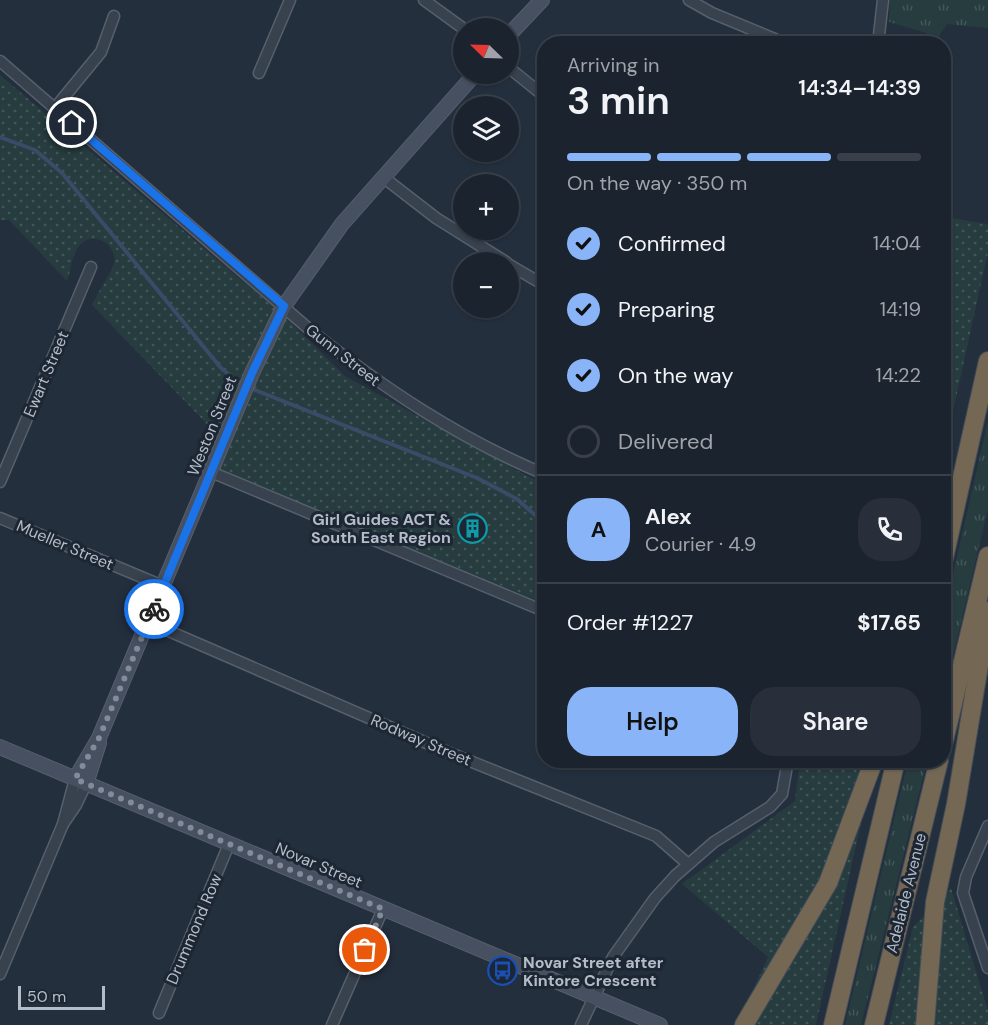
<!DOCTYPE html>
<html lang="en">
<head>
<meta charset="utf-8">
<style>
	body { margin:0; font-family:"DM Sans",sans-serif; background:#282f3a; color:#f1f3f6; height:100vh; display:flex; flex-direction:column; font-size:22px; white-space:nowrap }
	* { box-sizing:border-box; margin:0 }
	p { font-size:20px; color:#a0a4aa }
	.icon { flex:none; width:33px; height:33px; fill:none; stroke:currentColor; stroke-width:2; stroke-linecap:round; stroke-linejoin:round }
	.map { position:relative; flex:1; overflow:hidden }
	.sheet { position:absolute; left:537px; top:36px; width:414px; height:732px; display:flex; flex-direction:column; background:#1b232e; border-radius:24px; box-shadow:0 2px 4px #0004,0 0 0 2px #39404a }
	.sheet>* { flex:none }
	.needle { width:39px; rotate:293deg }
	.controls { position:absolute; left:453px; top:18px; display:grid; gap:12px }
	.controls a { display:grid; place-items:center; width:66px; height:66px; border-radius:50%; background:#1b232e; box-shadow:0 2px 4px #0004,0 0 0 2px #39404a; font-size:30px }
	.scale { position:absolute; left:18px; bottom:15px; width:87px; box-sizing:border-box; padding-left:6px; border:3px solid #b4bcc9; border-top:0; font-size:16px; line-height:21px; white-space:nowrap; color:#b4bcc9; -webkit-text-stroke:4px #1d2633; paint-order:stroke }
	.pin { position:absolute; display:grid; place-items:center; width:51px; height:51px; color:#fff; margin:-26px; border:3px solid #fff; border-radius:50%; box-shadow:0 2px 6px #0007 }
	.courier { position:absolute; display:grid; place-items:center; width:60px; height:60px; margin:-30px; border:4px solid #1a73e8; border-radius:50%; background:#fff; color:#222; box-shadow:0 2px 8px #0007 }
	.head em { font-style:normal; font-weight:600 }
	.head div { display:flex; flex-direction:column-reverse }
	.head { display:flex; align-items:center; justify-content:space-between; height:102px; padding:0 30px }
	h1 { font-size:39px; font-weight:600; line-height:45px }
	.bar { display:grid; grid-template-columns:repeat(4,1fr); gap:9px 6px; align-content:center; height:72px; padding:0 30px }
	.bar i { height:8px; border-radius:4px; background:#39404a }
	.bar .on { background:#8ab4f8 }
	.bar p { grid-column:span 4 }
	.line { display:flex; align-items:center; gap:15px; padding:0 30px; border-top:2px solid #39404a }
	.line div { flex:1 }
	.round { display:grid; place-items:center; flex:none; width:63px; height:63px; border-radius:24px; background:#282f3a }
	ol { padding:0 30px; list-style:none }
	li { display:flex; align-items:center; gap:18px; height:66px }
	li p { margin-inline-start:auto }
	li .icon { padding:6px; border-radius:50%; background:#8ab4f8; color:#111; stroke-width:4 }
	li:last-child { color:#a0a4aa }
	li i { width:33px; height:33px; border:3px solid #39404a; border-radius:50% }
	.cta { display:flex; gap:12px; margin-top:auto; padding:12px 30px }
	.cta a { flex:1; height:69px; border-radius:24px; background:#8ab4f8; color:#111; font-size:24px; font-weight:600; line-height:69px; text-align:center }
	.cta a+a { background:#282f3a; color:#f1f3f6 }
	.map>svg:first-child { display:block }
	.grass { fill:url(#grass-tufts) }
	.park { fill:url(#park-dots) }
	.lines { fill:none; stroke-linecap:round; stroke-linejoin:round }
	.stream { stroke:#394c67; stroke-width:4 }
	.street-casing { stroke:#565f6c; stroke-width:13 }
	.secondary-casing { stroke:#565f6c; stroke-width:16 }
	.highway-casing { stroke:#434c59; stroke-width:20 }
	.street { stroke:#38414e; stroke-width:10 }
	.secondary { stroke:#465061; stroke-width:14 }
	.highway { stroke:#746855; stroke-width:18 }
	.done { stroke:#828b98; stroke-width:6; stroke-dasharray:0 10.8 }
	.route { stroke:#1a73e8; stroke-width:8 }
	.labels { text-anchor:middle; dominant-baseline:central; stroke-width:6; stroke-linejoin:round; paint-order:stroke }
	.street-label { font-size:16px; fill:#b4bcc9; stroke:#1d2633 }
	.poi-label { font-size:16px; font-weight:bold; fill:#b4bcc9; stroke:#1d2633; text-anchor:end }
</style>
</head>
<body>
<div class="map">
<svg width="988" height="1025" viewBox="0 0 988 1025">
	<defs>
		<pattern id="grass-tufts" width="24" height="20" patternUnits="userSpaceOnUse" patternTransform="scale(1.5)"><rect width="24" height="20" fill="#263c3f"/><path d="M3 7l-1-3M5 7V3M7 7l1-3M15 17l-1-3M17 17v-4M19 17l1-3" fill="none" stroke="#435659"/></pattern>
		<pattern id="park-dots" width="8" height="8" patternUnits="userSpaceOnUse" patternTransform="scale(1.5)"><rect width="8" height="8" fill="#263c3f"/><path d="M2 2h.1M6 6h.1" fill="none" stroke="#435659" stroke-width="1.8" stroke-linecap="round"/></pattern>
	</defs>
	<rect width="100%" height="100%" fill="#242f3e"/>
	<g class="grass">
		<path d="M890,0H988V28L947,24L934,43H926L927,33L889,22Z"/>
		<path d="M988,421V509L944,693V613Z"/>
		<path d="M908,761H927L861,1025H845Z"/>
	</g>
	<g class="park">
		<path d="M0,75L286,318L345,376L531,478L544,483V603L220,470L205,422L92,305C97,293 112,272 114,263C117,241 89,229 77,249C71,258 71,271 67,281L9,220H0Z"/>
		<path d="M944,217L988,224V252L944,452Z"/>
		<path d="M800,761H875L816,1025H746L741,1016L768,957L682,884L795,801Z"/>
		<path d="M951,888L988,1011V1025H889L913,927Z"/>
	</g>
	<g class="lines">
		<g class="stream">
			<path d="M0,137L35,150L62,173L221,368L243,386"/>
			<path d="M250,388L477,478L517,499L544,523"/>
		</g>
		<defs>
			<g id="street">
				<path d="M424,0L464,29"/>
				<path d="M689,0L712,13L787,44"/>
				<path d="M878,44L883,0"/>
				<path d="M0,61L309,329C382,387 458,438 544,474"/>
				<path d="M508,67L544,96"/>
				<path d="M259,73L290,0"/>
				<path d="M55,108L101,52L114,16"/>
				<path d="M383,177L436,218L506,262"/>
				<path d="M508,264L544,285"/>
				<path d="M211,472L544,611"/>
				<path d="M0,482L91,267"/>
				<path d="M0,518L163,586"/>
				<path d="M148,622L445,751L656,836L688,864"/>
				<path d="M63,824L75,779"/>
				<path d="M988,826L966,877L963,893L988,968"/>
				<path d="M0,974L63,824L76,805L86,784"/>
				<path d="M159,1013L229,844"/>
				<path d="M332,1025L383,909"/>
				<path d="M581,1025L613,957L655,898L675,876L714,842L770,807L782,794L788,760"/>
			</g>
			<g id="secondary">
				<path d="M508,36L542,0"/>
				<path d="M0,747L660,1025"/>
				<path d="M75,779L99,738L252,373L284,306L342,224L475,74"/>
				<path d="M86,784L99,743"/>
			</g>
			<g id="highway">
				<path d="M944,558L988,361"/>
				<path d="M944,741L988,556"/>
				<path d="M744,1025L828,883L874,760"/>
				<path d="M833,1025L896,760"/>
				<path d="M874,1025L939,760"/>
				<path d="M925,1025L935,902L956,804L988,611"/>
			</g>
		</defs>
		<use href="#street" class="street-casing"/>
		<use href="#secondary" class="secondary-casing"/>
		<use href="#highway" class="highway-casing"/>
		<use href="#street" class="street"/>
		<use href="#secondary" class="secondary"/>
		<use href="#highway" class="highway"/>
	</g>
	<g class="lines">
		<path class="done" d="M154,609L99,738L75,779L383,909L365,950"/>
		<path class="route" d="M72,123L284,306L252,373L154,609"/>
	</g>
	<defs>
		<symbol id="building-ring" viewBox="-11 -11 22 22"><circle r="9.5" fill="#1d2633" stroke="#0f9aa8" stroke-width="1.5"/><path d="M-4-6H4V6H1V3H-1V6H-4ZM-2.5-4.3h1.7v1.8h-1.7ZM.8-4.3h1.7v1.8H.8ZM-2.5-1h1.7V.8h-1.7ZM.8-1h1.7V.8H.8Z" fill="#0f9aa8"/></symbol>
		<symbol id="bus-ring" viewBox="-11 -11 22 22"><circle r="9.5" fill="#1d2633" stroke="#1a4fb4" stroke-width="1.5"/><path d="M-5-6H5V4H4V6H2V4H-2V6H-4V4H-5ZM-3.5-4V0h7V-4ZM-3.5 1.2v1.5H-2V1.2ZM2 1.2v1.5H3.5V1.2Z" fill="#1a4fb4"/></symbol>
	</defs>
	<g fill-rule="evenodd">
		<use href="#building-ring" x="456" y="512" width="33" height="33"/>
		<use href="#bus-ring" x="486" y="954" width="33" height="33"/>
	</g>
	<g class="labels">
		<g class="street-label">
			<text transform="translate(343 355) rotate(38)">Gunn Street</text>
			<text transform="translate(46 374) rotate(-67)">Ewart Street</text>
			<text transform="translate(212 426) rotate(-68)">Weston Street</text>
			<text transform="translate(65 545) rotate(23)">Mueller Street</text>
			<text transform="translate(421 740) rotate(23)">Rodway Street</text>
			<text transform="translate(319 865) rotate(23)">Novar Street</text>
			<text transform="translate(906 893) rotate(-76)">Adelaide Avenue</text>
			<text transform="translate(194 929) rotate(-67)">Drummond Row</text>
		</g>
		<g class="poi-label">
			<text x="451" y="519">Girl Guides ACT &amp;<tspan x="451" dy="18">South East Region</tspan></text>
			<text x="523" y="962" text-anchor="start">Novar Street after<tspan x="523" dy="18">Kintore Crescent</tspan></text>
		</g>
	</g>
</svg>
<div class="controls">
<a><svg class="needle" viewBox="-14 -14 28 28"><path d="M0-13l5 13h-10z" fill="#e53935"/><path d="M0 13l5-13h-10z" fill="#a0a4aa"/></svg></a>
<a><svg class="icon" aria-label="layers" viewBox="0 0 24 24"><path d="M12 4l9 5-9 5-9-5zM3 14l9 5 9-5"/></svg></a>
<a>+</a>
<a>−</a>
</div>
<div class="scale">50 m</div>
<div class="pin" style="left:365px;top:950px;background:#ea580c"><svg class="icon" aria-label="bag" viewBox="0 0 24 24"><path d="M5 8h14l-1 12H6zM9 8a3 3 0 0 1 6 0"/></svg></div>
<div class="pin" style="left:72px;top:123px;background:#1f2937"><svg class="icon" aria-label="home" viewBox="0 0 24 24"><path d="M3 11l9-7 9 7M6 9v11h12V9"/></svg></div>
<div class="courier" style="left:154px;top:609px"><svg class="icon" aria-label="bike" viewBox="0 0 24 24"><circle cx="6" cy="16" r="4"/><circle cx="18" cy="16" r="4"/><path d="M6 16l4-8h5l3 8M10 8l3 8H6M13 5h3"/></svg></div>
<section class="sheet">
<div class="head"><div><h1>3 min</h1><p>Arriving in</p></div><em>14:34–14:39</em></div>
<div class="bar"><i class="on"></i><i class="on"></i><i class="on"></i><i></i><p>On the way · 350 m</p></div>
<ol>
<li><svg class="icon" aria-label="check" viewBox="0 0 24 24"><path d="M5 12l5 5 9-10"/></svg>Confirmed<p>14:04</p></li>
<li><svg class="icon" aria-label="check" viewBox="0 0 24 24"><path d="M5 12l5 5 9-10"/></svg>Preparing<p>14:19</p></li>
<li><svg class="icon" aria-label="check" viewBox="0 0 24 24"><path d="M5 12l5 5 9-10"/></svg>On the way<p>14:22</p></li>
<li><i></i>Delivered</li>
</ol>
<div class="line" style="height:108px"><b class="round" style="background:#8ab4f8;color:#111">A</b><div><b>Alex</b><p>Courier · 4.9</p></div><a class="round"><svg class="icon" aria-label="phone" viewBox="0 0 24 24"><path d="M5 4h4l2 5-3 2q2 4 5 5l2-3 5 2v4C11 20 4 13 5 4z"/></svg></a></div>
<div class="line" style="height:78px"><div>Order #1227</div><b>$17.65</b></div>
<div class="cta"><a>Help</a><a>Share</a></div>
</section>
</div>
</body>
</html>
